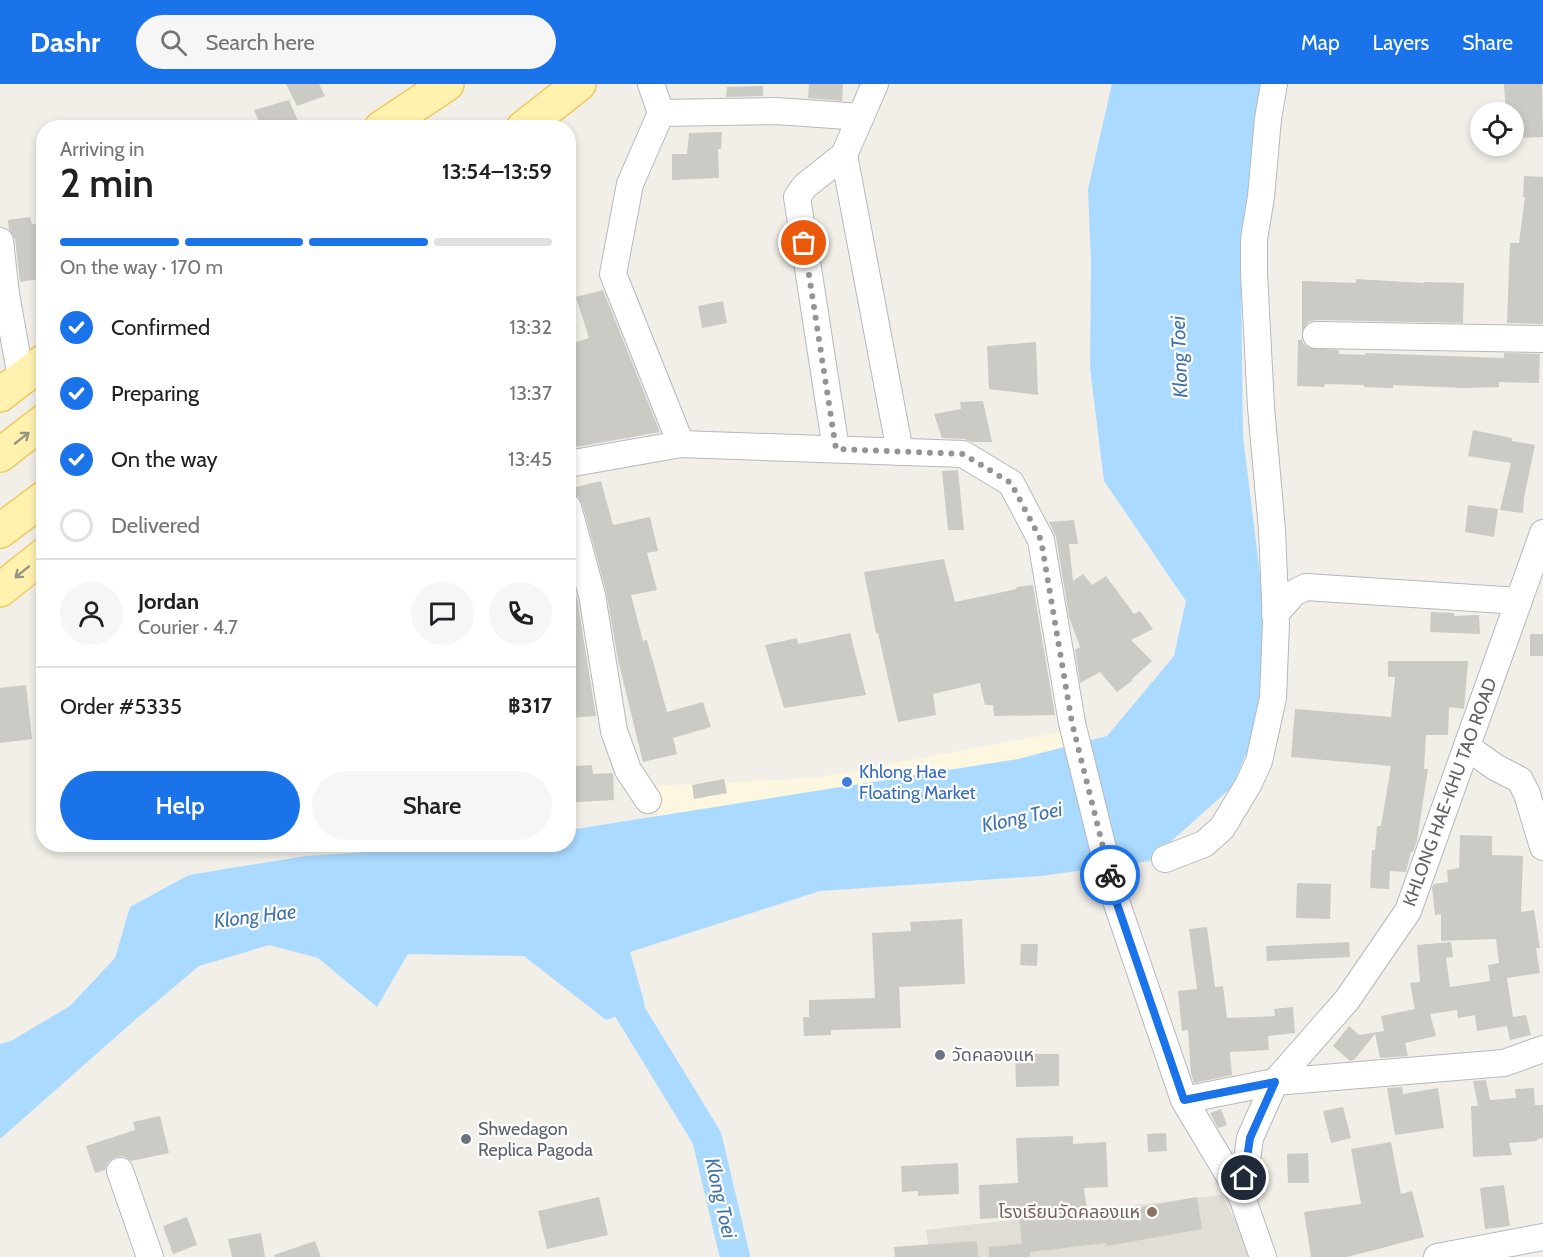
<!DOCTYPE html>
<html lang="en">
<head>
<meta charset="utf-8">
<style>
	body { margin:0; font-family:Cabin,"Noto Sans Thai",sans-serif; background:#f6f6f6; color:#202124; height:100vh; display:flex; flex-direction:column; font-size:22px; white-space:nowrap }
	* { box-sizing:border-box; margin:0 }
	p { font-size:20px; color:#757577 }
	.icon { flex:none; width:33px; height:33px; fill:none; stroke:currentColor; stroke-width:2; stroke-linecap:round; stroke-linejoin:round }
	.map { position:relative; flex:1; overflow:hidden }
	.details { position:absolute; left:36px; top:36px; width:540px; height:732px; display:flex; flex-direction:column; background:#fff; border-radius:24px; box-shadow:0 3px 9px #0003 }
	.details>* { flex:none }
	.fabs { position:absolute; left:1470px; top:18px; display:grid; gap:12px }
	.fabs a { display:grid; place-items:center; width:54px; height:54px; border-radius:50%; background:#fff; box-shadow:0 3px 9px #0003; font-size:30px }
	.pin { position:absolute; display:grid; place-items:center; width:51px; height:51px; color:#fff; margin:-26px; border:3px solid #fff; border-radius:50%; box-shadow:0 2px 6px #0007 }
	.courier { position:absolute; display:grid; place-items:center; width:60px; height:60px; margin:-30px; border:4px solid #1a73e8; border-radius:50%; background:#fff; color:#222; box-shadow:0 2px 8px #0007 }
	.head em { font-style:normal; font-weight:600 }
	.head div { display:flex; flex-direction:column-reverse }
	.head { display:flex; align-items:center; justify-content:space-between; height:102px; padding:0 24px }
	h1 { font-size:39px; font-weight:600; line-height:45px }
	.bar { display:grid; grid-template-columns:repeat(4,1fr); gap:9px 6px; align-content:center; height:72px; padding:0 24px }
	.bar i { height:8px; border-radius:4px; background:#e0e0e0 }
	.bar .on { background:#1a73e8 }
	.bar p { grid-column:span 4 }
	.line { display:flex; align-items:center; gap:15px; padding:0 24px; border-top:2px solid #e0e0e0 }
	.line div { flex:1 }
	.round { display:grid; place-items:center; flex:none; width:63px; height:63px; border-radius:32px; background:#f6f6f6 }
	ol { padding:0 24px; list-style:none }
	li { display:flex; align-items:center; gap:18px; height:66px }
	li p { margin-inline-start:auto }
	li .icon { padding:6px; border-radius:50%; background:#1a73e8; color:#fff; stroke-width:4 }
	li:last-child { color:#757577 }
	li i { width:33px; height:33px; border:3px solid #e0e0e0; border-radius:50% }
	.action { display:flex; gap:12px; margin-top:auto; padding:12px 24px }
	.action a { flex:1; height:69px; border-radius:36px; background:#1a73e8; color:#fff; font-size:24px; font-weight:600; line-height:69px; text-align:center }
	.action a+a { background:#f6f6f6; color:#202124 }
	header { display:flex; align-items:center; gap:36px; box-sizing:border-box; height:84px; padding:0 30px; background:#1a73e8; color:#fff }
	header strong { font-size:28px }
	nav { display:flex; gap:33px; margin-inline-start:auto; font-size:21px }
	.search { width:420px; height:54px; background:#f6f6f6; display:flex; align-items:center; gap:15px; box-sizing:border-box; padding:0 21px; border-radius:33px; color:#757577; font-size:22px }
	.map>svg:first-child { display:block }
	.commercial { fill:#fef7e0 }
	.education { fill:#e1ded6 }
	.water { fill:#aadaff }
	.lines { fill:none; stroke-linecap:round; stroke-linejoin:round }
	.river { stroke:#aadaff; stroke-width:30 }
	.building { fill:#cccac5 }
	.minor-casing { stroke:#b5b8bc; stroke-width:28 }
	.major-casing { stroke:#f2c960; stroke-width:36 }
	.minor { stroke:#fff; stroke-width:26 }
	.major { stroke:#fff2af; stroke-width:33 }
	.oneway { stroke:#979581 }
	.done { stroke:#929495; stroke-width:6; stroke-dasharray:0 10.8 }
	.route { stroke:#1a73e8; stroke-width:8 }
	.shop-dot { fill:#3f7fe0; stroke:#fff; stroke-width:2 }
	.worship-dot { fill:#6b7280; stroke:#fff; stroke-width:2 }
	.education-dot { fill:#8d6e63; stroke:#fff; stroke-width:2 }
	.labels { text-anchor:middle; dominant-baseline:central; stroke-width:4.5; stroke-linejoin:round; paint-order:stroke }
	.shop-label { font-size:18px; fill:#366cbe; stroke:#fff; text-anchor:start }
	.street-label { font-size:18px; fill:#5f6368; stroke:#fff }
	.worship-label { font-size:18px; fill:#5b616d; stroke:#fff; text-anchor:start }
	.education-label { font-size:18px; fill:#785e54; stroke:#fff; text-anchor:end }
	.water-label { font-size:20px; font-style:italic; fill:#4174aa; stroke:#fff }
</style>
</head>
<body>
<header>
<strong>Dashr</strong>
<div class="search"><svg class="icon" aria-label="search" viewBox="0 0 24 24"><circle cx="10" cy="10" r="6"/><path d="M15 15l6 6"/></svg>Search here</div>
<nav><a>Map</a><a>Layers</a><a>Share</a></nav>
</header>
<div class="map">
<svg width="1543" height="1173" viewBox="0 0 1543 1173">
	<rect width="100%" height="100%" fill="#f1efe8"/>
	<path class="commercial" d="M1061,648L1065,679L659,742L655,702L815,694Z"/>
	<path class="education" d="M1222,1111L1254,1173H930L926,1146Z"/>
	<path class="water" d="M1112,0H1261L1253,60L1241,195L1243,352L1266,540L1257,644L1232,703L1149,777L1041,792L820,807L630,868L645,921L606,936L524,872L408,870L377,923L318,874L269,861L199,882L136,935L0,1055V960L11,957L70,922L115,874L130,823L189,791L306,772L481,761L568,760L569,746L1018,675L1107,652L1174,572L1186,517L1104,397L1090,284L1091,179L1088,105Z"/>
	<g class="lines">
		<path class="river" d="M608,892L707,1054L735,1173"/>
	</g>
	<g class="building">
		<path d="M286,0H319L325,12L297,22Z"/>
		<path d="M809,0H843L842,17L808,14Z"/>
		<path d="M1504,0H1542L1543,53L1514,54V28H1506Z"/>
		<path d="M763,2V12L726,13L727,3Z"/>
		<path d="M289,16L301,44H262L254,26Z"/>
		<path d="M722,48L721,65H718L719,94L672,96V70H687L689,49Z"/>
		<path d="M1524,92L1543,93V240L1507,239L1510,159H1519L1525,113H1523Z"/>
		<path d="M30,133L32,140L44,139V194L20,198L15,155L9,146L8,136Z"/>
		<path d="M1356,195L1424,199V198L1464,199L1463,239L1316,236L1308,238L1302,248V197L1356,199Z"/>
		<path d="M603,206L660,348L577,363L568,341V261L589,254L576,213Z"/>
		<path d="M723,217L727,239L702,244L698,222Z"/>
		<path d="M1301,253L1303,259L1309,264L1339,266V270L1365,271V269L1504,274V269L1540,270L1539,299L1499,298V303L1464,304L1393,301V304L1364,303V301L1325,300L1324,303L1297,302L1298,256H1301Z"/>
		<path d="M1036,258L1038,311L989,305L987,262Z"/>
		<path d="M983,317L992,358H972L964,355L942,354L934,330L961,325L960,318Z"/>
		<path d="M1473,346L1512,354V357L1535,361L1524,414L1523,429L1500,426L1511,379L1468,372Z"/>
		<path d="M958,386L964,446H948L942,387Z"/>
		<path d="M601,397L613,441L650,433L658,467L647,469L657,506L631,511L643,557L647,556L667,628L703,618L711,643L673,654L677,670L643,678L618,576L606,507L582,419L578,412L568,408V405Z"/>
		<path d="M1468,421L1498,425L1494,453L1465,448Z"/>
		<path d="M1074,436L1078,460H1069L1073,497L1083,490L1092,501L1106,492L1134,530L1140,527L1153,545L1131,556L1152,577L1132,595L1133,596L1117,608L1100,588L1080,599L1075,566L1080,563L1069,533L1056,453L1049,438Z"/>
		<path d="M944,475L955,518L1017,505L1016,503L1033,501L1055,631L994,632L993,621H985L980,599L933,610L936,631L898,638L878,549H876L864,488Z"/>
		<path d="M568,482L577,514L596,632L568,634Z"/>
		<path d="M1431,528L1454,529V532L1479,531L1480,550L1430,548Z"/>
		<path d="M850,549L866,611L784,624L765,561L797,554L798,560Z"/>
		<rect x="1530" y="550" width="13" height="22"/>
		<path d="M1388,577H1468L1464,625L1449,623L1448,651H1426L1424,685H1428L1417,757L1413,768H1411L1406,788L1390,787L1389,805L1370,804L1372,766H1375L1377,742H1381L1391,682L1291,673L1295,625L1391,633L1395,593H1388Z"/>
		<path d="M26,601L32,655L0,659V604Z"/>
		<path d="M592,681L593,690L613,689L614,716L576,718L574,682Z"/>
		<path d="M724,695L727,709L694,715L692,701Z"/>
		<path d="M1460,751L1492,752V771L1523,772L1521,828L1534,826L1540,864H1536L1540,889L1507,894L1513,933L1526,931L1531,951L1510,956L1507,942L1477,947L1475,931L1458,934L1457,926L1430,930L1436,952L1405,959L1408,972L1380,974L1375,950L1354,976L1350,977L1333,962L1349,942L1359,951L1384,947L1381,932L1415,925L1410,899L1420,898L1417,861L1451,858L1453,873L1446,874L1450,903L1490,897L1488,881L1499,879L1496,855L1441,857V830L1435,831L1432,803L1434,800L1448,798L1447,786L1459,784Z"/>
		<path d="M1297,799L1331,800L1330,835L1296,834Z"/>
		<path d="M962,835L965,900L899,903L901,944L831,946V951L804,952L803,933H809V916L875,914L872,849L911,847L910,838Z"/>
		<path d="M1207,843L1215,903L1223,902L1227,934L1275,932L1274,925L1293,923L1295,949L1268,952L1269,966L1230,968L1232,991L1194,999L1191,990L1188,946L1182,947L1178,907L1197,905L1189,845Z"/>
		<path d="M1349,858L1350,873L1267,877L1266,862Z"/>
		<path d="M1021,860H1038L1037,882L1020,881Z"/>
		<path d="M1015,970H1059V1002L1016,1003Z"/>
		<path d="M1486,996L1490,1016L1516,1014L1515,1005L1534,1004L1535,1021H1543V1054L1537,1055V1057L1509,1059L1512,1071L1473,1073L1471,1022H1478L1473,997Z"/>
		<path d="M1402,1003L1403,1010L1438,1004L1444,1044L1395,1051L1387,1004Z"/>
		<path d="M1343,1023L1351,1054L1331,1059L1323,1027Z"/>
		<path d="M1221,1025L1227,1041L1218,1044L1210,1029Z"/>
		<path d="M160,1032L169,1069L131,1077L123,1072L116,1073L108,1078L105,1086L95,1089L86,1062L135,1046L133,1038Z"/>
		<path d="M1166,1049L1167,1067L1148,1068L1147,1050Z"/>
		<path d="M1073,1052V1060L1106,1058L1108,1103L1084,1104L1088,1133L1197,1113L1202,1145L1107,1162L1106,1159L1030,1168V1173H989V1163L1022,1160L1019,1133L980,1135L979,1101L1018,1099L1016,1054Z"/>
		<path d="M1391,1058L1401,1110L1412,1107L1424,1153L1347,1173H1311L1304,1128L1361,1120L1351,1065Z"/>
		<path d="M1308,1069L1309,1099H1288L1287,1070Z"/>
		<path d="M958,1079L959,1110L918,1112V1107L902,1108L901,1082Z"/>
		<path d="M1504,1101L1510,1142L1485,1145L1480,1104Z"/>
		<path d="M599,1113L608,1151L547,1165L538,1127Z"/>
		<path d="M187,1133L197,1161L173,1170L163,1142Z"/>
		<path d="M261,1149L265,1173H232L228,1155Z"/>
		<path d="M315,1157L321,1173H275L274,1171Z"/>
		<path d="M977,1157L978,1173H895L894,1163Z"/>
	</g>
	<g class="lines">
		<defs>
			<g id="minor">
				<path d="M651,0L661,29L630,100L613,190L681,360"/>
				<path d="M661,29L776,27L861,33"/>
				<path d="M844,71L900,368"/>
				<path d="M0,157L6,210L21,294"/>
				<path d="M1316,251L1543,255"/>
				<path d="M836,365L797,113L805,102L844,71L875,0"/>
				<path d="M568,380L681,360L963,370L1011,399L1041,456L1072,639L1116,817L1184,1016L1242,1113"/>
				<path d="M568,423L592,511L614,647L628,686L648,716"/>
				<path d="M1275,530L1294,509L1306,503L1519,517"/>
				<path d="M1467,663L1495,683L1520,696L1527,710L1543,763"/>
				<path d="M1165,775L1204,760L1222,744L1248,701L1259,677L1273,614L1276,539L1272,446L1261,323L1254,189V155L1261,113L1268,35L1274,0"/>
				<path d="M1184,1016L1275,998L1504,979L1543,965"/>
				<path d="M120,1087L150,1173"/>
				<path d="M1263,1173L1242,1113L1250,1054L1275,998L1347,916L1408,827L1543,449"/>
				<path d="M1437,1173L1543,1153"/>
			</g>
			<g id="major">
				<path d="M381,44L447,0"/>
				<path d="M523,44L579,0"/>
				<path d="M0,311L44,277"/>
				<path d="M0,371L44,337"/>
				<path d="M0,447L44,414"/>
				<path d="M0,506L44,471"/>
			</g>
		</defs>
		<use href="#minor" class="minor-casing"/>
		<use href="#major" class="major-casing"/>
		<use href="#minor" class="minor"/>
		<use href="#major" class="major"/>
	</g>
	<defs><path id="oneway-shaft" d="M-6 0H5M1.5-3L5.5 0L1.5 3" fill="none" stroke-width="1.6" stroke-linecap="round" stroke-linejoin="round" transform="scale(1.5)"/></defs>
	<g class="oneway">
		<use href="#oneway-shaft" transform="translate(22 354) rotate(-38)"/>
		<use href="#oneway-shaft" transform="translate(22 488) rotate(141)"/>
	</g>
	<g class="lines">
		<path class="done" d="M804,159L836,365L963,370L1011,399L1041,456L1072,639L1110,791"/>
		<path class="route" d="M1110,791L1116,817L1184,1016L1275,998L1250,1054L1244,1094"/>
	</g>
	<circle class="shop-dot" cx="847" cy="698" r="6"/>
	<g class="worship-dot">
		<circle cx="940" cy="971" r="6"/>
		<circle cx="466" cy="1055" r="6"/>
	</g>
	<circle class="education-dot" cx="1152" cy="1128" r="6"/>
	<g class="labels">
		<g class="shop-label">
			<text x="859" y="688">Khlong Hae<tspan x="859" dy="21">Floating Market</tspan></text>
		</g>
		<g class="street-label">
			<text transform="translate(1450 708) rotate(-70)">KHLONG HAE-KHU TAO ROAD</text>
		</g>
		<g class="worship-label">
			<text x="952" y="971">วัดคลองแห</text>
			<text x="478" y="1045">Shwedagon<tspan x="478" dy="21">Replica Pagoda</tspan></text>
		</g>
		<g class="education-label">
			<text x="1140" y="1128">โรงเรียนวัดคลองแห</text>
		</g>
		<g class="water-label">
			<text transform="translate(1179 273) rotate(-92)">Klong Toei</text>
			<text transform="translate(1022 733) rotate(-12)">Klong Toei</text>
			<text transform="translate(255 832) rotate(-7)">Klong Hae</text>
			<text transform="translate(721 1114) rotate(77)">Klong Toei</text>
		</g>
	</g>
</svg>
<div class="fabs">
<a><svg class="icon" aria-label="locate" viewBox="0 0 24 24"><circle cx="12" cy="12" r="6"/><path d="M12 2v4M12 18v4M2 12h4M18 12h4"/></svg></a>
</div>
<div class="pin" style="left:804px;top:159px;background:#ea580c"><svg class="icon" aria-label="bag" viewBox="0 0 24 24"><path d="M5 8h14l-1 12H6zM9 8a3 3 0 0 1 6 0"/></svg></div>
<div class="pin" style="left:1244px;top:1094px;background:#1f2937"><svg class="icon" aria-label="home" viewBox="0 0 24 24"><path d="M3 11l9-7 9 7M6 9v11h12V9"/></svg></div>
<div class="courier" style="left:1110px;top:791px"><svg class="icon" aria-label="bike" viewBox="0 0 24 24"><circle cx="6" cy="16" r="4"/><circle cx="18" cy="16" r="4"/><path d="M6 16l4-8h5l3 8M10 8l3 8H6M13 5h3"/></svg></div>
<section class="details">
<div class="head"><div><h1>2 min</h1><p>Arriving in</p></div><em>13:54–13:59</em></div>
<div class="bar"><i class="on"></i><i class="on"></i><i class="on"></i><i></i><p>On the way · 170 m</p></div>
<ol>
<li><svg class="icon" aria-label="check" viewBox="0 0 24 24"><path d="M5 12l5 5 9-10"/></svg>Confirmed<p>13:32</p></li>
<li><svg class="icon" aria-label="check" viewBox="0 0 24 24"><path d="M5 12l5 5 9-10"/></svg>Preparing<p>13:37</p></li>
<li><svg class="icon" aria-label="check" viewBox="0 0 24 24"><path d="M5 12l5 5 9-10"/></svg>On the way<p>13:45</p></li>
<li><i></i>Delivered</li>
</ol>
<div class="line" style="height:108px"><a class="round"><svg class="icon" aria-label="person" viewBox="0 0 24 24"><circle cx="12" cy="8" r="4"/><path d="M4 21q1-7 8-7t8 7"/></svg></a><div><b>Jordan</b><p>Courier · 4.7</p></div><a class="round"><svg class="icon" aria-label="chat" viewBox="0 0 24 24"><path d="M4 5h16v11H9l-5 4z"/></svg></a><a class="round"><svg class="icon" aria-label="phone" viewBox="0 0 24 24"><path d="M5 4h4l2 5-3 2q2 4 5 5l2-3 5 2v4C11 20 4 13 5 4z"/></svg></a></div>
<div class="line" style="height:78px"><div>Order #5335</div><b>฿317</b></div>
<div class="action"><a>Help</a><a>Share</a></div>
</section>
</div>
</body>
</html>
